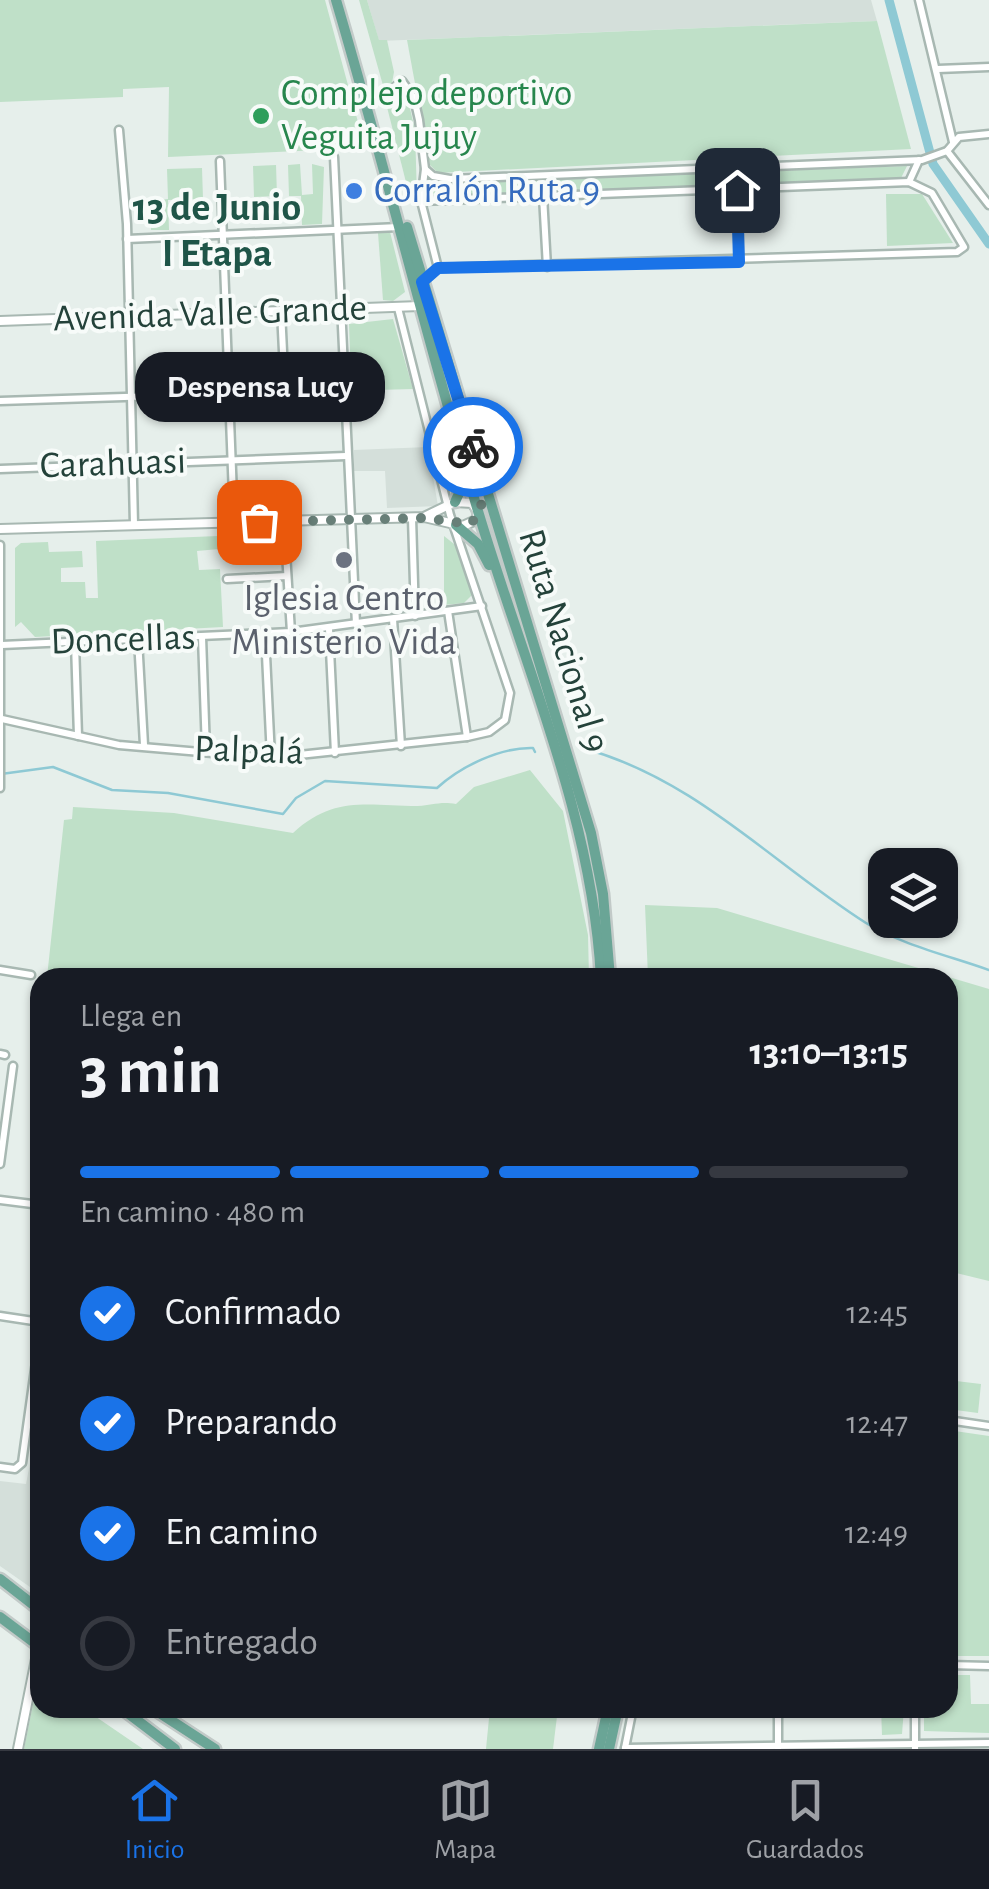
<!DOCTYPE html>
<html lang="es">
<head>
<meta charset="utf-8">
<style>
	body { margin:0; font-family:"Alegreya Sans",sans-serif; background:#242831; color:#f1f3f6; height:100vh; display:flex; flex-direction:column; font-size:38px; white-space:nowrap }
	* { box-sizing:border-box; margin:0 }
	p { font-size:32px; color:#9ea1a6 }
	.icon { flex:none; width:55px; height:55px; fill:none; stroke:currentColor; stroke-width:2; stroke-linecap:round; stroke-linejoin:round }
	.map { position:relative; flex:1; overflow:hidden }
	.drawer { position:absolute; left:30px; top:968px; width:928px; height:750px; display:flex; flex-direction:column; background:#171b24; border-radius:30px; box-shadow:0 2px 8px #0004 }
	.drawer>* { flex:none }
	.buttons { position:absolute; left:868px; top:848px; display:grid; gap:20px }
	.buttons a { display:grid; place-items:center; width:90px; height:90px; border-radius:20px; background:#171b24; box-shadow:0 2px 8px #0004; font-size:50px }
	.pin { position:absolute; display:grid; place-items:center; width:85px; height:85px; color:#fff; margin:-42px; border-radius:20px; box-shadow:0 5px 15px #0006 }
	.courier { position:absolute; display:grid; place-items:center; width:100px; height:100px; margin:-50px; border:8px solid #1a73e8; border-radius:50%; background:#fff; color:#222; box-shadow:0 2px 12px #0007 }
	.bubble { position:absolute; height:70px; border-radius:30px; background:#171b24; box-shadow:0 2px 8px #0004; font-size:32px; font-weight:700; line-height:70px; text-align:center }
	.summary em { font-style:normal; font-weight:700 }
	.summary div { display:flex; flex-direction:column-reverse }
	.summary { display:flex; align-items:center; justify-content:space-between; height:170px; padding:0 50px }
	h1 { font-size:65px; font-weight:700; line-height:75px }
	.bar { display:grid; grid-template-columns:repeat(4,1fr); gap:15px 10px; align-content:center; height:120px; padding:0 50px }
	.bar i { height:12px; border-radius:8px; background:#363941 }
	.bar .selected { background:#1a73e8 }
	.bar p { grid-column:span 4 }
	ol { padding:0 50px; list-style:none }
	li { display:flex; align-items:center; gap:30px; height:110px }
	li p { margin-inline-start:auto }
	li .icon { padding:10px; border-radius:50%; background:#1a73e8; color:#fff; stroke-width:4 }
	li:last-child { color:#9ea1a6 }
	li i { width:55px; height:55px; border:5px solid #363941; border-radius:50% }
	.tab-bar { display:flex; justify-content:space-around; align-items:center; height:140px; border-top:2px solid #363941; background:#171b24; font-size:28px; color:#9ea1a6 }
	.tab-bar a { display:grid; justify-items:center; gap:5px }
	.tab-bar .selected { color:#1a73e8 }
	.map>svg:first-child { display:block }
	.built { fill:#d4dfda }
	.green { fill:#bfe0c8 }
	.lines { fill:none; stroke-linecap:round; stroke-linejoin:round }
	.stream { stroke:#8ec9d4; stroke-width:2.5 }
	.canal { stroke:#8ec9d4; stroke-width:9 }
	.minor-casing { stroke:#a8b8b2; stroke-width:11 }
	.tertiary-casing { stroke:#a8b8b2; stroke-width:12 }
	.primary-casing { stroke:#c2cac8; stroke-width:15 }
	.minor { stroke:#fff; stroke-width:6 }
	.tertiary { stroke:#fff; stroke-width:8 }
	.primary { stroke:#6aa596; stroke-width:10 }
	.done { stroke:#687f78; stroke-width:10; stroke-dasharray:0 18 }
	.route { stroke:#1a73e8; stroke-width:12 }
	.leisure-dot { fill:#2e9e5b; stroke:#f7fbf9; stroke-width:4 }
	.shop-dot { fill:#3f7fe0; stroke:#f7fbf9; stroke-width:4 }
	.worship-dot { fill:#6b7280; stroke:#f7fbf9; stroke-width:4 }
	.labels { text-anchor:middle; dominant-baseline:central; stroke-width:8; stroke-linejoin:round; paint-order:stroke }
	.leisure-label { font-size:38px; fill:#27864d; stroke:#f7fbf9; text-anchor:start }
	.shop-label { font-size:38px; fill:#366cbe; stroke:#f7fbf9; text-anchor:start }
	.street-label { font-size:38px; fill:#24423a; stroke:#f7fbf9 }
	.worship-label { font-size:38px; fill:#5b616d; stroke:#f7fbf9 }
	.neighbourhood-label { font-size:40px; font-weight:bold; fill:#1f5548; stroke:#f7fbf9 }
</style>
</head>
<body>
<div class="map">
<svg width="989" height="1749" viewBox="0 0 989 1749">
	<rect width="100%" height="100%" fill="#e6efeb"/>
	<g class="built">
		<path d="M367,0H871L877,21L379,41Z"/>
		<path d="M428,447L438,506L387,508L385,471H354V450Z"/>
		<path d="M40,1412V1587H30L0,1566V1481L26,1484Z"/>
	</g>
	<g class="green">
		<path d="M0,0H325L365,148L168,157L169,87L123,89V97L0,102Z"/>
		<path d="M359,0H367L379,40H387L394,72L392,83L384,89Z"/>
		<path d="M877,21L911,149L438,173L430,165L407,40Z"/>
		<path d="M397,93L408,100L415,130L417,198H410L387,107L389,97Z"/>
		<path d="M300,164L302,195L313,194L312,164L324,167L322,224L302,225L301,196H289L288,165Z"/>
		<path d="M276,165L277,196L254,197L253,166Z"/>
		<path d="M907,166L901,178L428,198L427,183Z"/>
		<path d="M202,168L203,199L168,200L169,230H151L150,201L168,199L167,169Z"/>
		<path d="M886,194H922L953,243L887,246Z"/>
		<path d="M390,232L405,292L393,301L383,300L378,233Z"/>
		<path d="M393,319L413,389L377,390L376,376L351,377L349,324Z"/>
		<path d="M218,536L219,549L197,551L199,570L220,569L223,627L35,637L21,622L15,627V548L21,543L48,542L49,552L82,551L83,567L61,568V582H85L86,598H98L96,541Z"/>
		<path d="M444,536L459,548L474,593L464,603L444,605Z"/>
		<path d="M530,770L563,811L588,935L589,977H47L64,820L72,819L73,807L174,813L293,833C334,795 367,806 418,806C432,805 441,801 456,804L474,787Z"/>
		<path d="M645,905L717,908L989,989V1281L948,1271V978L648,977Z"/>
		<path d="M948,1380L981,1384L978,1413L948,1409Z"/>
		<path d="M948,1430L989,1436V1656H948Z"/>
		<path d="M40,1670V1708H83L143,1749H24Z"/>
		<path d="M948,1675H970L971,1704H989V1733L924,1731V1708H948Z"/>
		<path d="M490,1708H558L553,1749H486Z"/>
		<path d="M881,1708H904L902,1734L882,1735Z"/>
	</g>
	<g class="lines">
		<g class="stream">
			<path d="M586,749C696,780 772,863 866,923C902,945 950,956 989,970"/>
			<path d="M1,774L53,767L112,790L168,793L283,814L296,798L325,781L437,788C461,766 501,747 533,748L535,752"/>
		</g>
		<path class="canal" d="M889,0L933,164L989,244"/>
		<defs>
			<g id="minor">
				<path d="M919,0L953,142"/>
				<path d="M938,69L989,67"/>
				<path d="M366,101L388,93L402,81L414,98L419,120L425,169L421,201L438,268L422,282"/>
				<path d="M119,130L127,224L134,525"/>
				<path d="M947,151L989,205"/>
				<path d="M334,157L356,624"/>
				<path d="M220,161L234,522"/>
				<path d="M425,169L433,176L450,179L922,160L947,151L959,137L989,134"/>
				<path d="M909,182L919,160"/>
				<path d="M737,190L739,262"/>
				<path d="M543,196L547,267"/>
				<path d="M421,201L909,182L932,193L964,247L957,252L438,268"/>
				<path d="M127,239L399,227"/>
				<path d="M281,311L285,392"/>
				<path d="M0,401L344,390"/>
				<path d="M0,469L346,456"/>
				<path d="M412,518L415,616"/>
				<path d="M284,521L291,632"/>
				<path d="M0,545V788"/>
				<path d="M227,579L287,576"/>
				<path d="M448,611L467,737"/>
				<path d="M393,619L401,746"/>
				<path d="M329,629L335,753"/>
				<path d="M265,634L271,758"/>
				<path d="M202,637L206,751"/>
				<path d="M138,639L144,745"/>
				<path d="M75,643L78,736"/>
				<path d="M2,645L291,632L482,606"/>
				<path d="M2,719L119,745L271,758L467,737L489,732L505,720L510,693L450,515L398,308"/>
				<path d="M0,970L31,975"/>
				<path d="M0,1054L5,1055"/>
				<path d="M0,1164L13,1066"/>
				<path d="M0,1200L40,1205"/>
				<path d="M0,1316L40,1322"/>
				<path d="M948,1420L989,1426"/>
				<path d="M0,1467L15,1469L22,1463L40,1333"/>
				<path d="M948,1665L989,1666"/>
				<path d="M778,1708V1748"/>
				<path d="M625,1748L989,1743"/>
				<path d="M625,1748L633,1708"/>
				<path d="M915,1749V1708"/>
			</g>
			<g id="tertiary">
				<path d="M0,321L420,306"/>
				<path d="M0,529L424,517L463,526L476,520L478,512L472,503L455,502L424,517"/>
				<path d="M18,1749L40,1639"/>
			</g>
			<g id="primary">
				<path d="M336,0C386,169 427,341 478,511C524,666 592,814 601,978"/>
				<path d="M407,227L591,833L603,894L610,978"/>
				<path d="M449,436L461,489L455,502"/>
				<path d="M456,525L478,544L489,565"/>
				<path d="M0,1579L40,1610"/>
				<path d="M0,1617L40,1647"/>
				<path d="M121,1708L175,1749"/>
				<path d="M152,1708L215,1749"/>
				<path d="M599,1749L608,1708"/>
				<path d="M609,1749L618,1708"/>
			</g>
		</defs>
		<use href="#minor" class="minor-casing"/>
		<use href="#tertiary" class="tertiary-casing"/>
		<use href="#primary" class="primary-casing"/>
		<use href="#minor" class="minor"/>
		<use href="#tertiary" class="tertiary"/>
		<use href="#primary" class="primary"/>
	</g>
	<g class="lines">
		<path class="done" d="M259,522L424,518L470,524C492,503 480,472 473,447"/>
		<path class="route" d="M473,447L422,282L438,268L739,262L737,190"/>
	</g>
	<circle class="leisure-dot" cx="261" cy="116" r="10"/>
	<circle class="shop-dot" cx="354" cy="191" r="10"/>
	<circle class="worship-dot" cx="344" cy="560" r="10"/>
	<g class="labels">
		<g class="leisure-label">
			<text x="281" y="94">Complejo deportivo<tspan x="281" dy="44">Veguita Jujuy</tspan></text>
		</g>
		<g class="shop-label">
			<text x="374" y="191">Corralón Ruta 9</text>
		</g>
		<g class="street-label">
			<text transform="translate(210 314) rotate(-2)">Avenida Valle Grande</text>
			<text transform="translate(113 464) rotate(-2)">Carahuasi</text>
			<text transform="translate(123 640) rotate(-2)">Doncellas</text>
			<text transform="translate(563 641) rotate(73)">Ruta Nacional 9</text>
			<text transform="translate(249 751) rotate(2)">Palpalá</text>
		</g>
		<g class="worship-label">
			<text x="344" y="599">Iglesia Centro<tspan x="344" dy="44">Ministerio Vida</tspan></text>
		</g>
		<g class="neighbourhood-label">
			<text x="217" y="208">13 de Junio<tspan x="217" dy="46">I Etapa</tspan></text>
		</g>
	</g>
</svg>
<div class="buttons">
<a><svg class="icon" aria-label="layers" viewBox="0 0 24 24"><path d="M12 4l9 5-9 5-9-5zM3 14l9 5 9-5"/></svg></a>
</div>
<div class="pin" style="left:259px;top:522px;background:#ea580c"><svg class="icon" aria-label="bag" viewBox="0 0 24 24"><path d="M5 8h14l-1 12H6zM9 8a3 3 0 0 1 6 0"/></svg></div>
<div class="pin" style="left:737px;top:190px;background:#1f2937"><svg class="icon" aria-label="home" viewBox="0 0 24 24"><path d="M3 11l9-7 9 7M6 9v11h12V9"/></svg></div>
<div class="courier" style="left:473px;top:447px"><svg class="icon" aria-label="bike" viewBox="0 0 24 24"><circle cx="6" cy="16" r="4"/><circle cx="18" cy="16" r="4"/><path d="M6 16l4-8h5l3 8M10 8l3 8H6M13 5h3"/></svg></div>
<div class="bubble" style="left:135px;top:352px;width:250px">Despensa Lucy</div>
<section class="drawer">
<div class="summary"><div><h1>3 min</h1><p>Llega en</p></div><em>13:10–13:15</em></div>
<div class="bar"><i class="selected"></i><i class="selected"></i><i class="selected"></i><i></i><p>En camino · 480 m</p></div>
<ol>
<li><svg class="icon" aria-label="check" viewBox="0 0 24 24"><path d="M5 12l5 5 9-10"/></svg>Confirmado<p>12:45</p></li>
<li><svg class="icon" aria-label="check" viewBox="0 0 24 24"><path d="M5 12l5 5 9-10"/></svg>Preparando<p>12:47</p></li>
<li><svg class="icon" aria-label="check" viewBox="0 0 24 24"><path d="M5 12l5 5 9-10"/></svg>En camino<p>12:49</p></li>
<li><i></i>Entregado</li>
</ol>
</section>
</div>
<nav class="tab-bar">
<a class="selected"><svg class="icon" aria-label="home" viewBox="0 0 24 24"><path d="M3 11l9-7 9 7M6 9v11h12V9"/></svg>Inicio</a>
<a><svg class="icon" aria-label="map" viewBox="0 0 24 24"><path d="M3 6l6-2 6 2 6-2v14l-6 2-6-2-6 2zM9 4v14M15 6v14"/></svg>Mapa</a>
<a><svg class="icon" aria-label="saved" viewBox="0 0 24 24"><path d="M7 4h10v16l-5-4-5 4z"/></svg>Guardados</a>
</nav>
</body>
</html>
